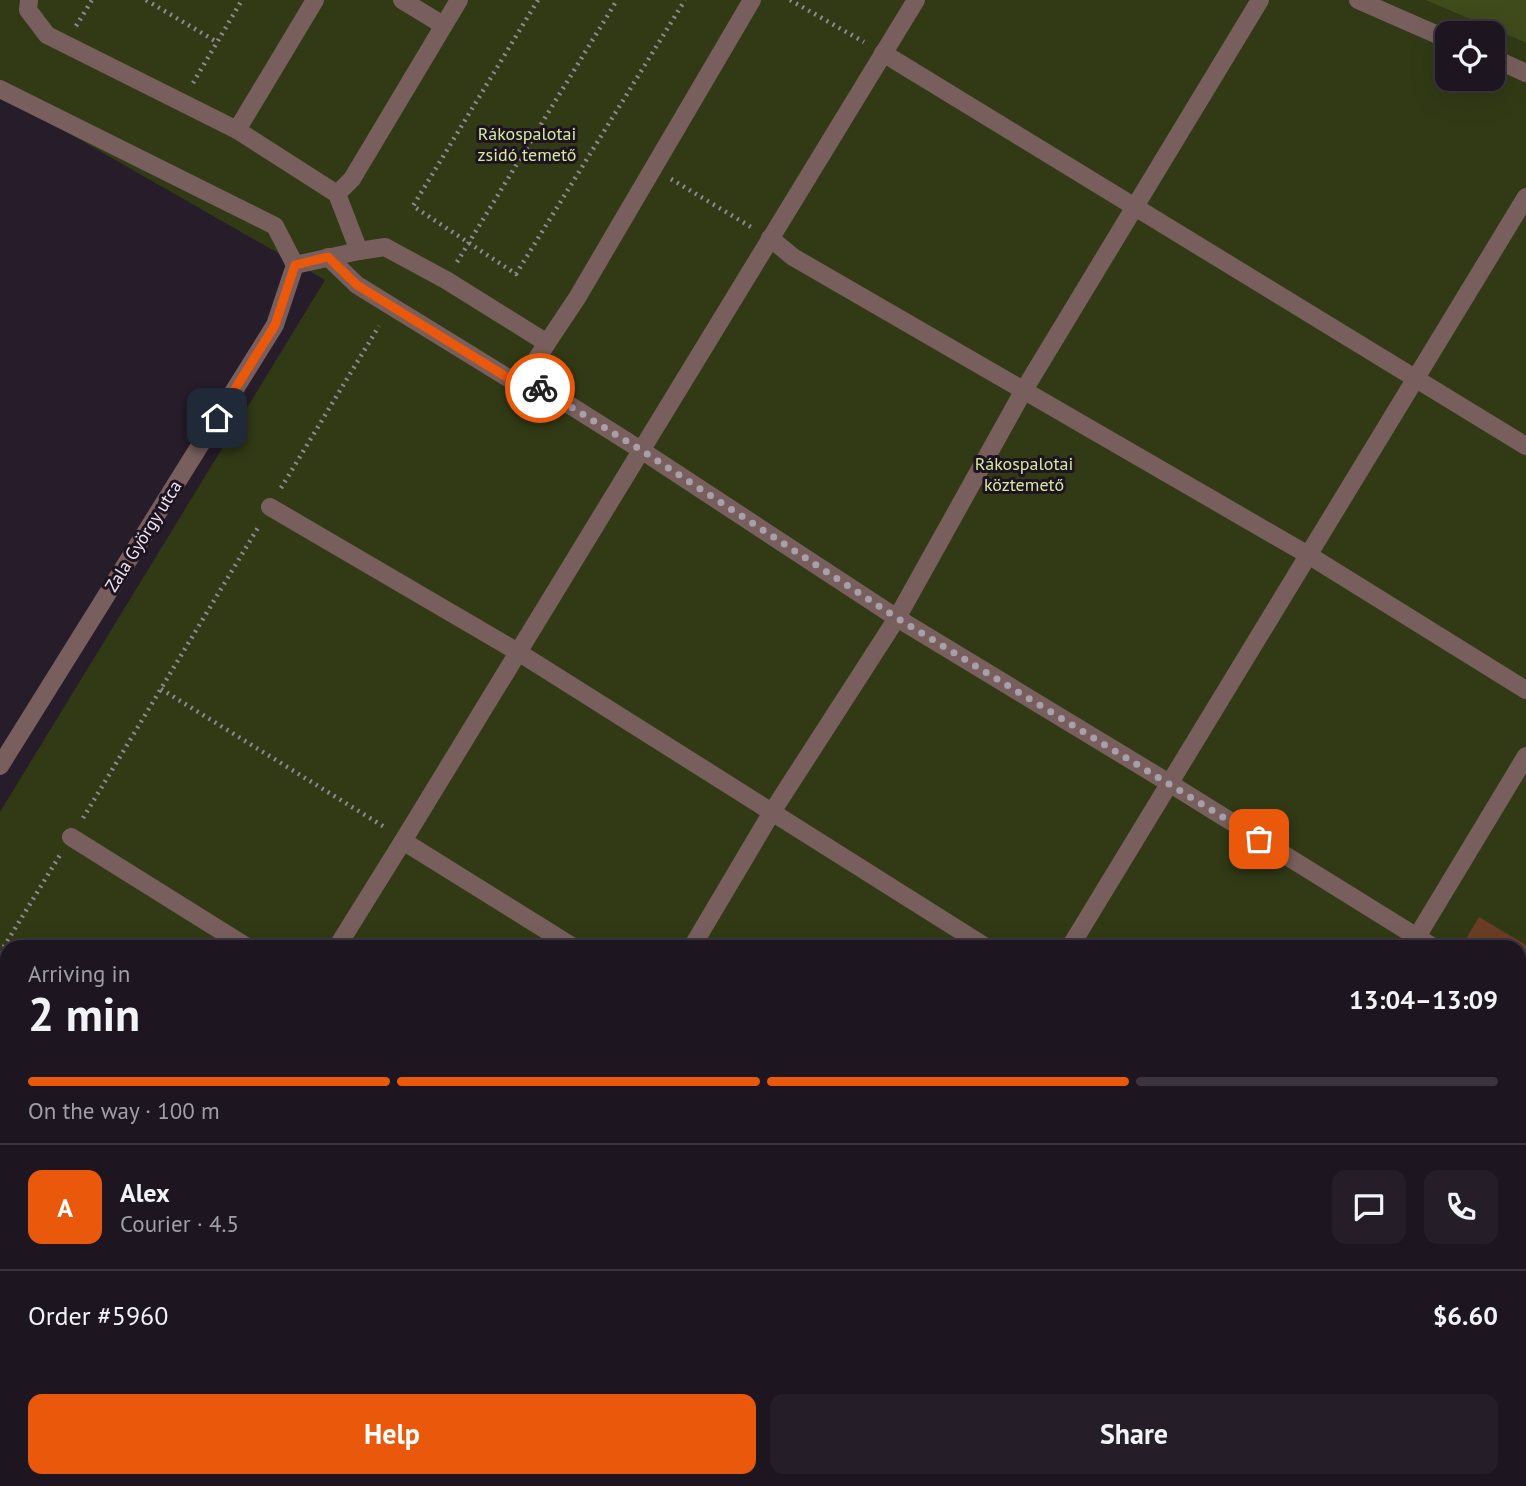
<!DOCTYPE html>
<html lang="en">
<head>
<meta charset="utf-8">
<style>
	body { margin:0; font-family:"PT Sans",sans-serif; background:#251e29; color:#f1f3f6; height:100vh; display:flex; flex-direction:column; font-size:26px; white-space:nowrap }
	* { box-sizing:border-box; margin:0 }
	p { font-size:23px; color:#a09fa5 }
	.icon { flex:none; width:38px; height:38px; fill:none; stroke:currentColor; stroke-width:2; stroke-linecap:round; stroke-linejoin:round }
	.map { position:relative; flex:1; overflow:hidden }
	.panel { position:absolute; left:0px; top:940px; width:1526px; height:548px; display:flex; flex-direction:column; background:#1d1520; border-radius:21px 21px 0 0; box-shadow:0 7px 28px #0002,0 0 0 2px #3b343e }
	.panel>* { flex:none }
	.tools { position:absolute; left:1435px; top:21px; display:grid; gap:14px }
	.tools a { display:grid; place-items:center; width:70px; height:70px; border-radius:14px; background:#1d1520; box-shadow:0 7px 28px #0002,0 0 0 2px #3b343e; font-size:35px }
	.pin { position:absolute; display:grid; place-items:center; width:60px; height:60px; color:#fff; margin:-30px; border-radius:14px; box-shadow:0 4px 10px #0006 }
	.courier { position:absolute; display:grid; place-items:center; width:70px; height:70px; margin:-35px; border:5px solid #ea580c; border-radius:50%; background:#fff; color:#222; box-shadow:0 2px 9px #0007 }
	.summary em { font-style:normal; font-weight:700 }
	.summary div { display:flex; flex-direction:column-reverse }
	.summary { display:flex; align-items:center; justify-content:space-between; height:119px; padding:0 28px }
	h1 { font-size:46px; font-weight:700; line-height:52px }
	.bar { display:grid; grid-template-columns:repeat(4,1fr); gap:10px 7px; align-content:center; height:84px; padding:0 28px }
	.bar i { height:9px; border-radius:5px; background:#3b343e }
	.bar .on { background:#ea580c }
	.bar p { grid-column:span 4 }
	.line { display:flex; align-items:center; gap:18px; padding:0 28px; border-top:2px solid #3b343e }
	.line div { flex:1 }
	.round { display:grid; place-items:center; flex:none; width:74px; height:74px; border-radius:14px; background:#251e29 }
	.button { display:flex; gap:14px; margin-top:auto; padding:14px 28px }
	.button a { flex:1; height:80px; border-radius:14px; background:#ea580c; color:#fff; font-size:28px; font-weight:700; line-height:80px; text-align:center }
	.button a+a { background:#251e29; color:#f1f3f6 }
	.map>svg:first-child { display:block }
	.built { fill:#332437 }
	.green { fill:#313a15; fill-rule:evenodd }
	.forest { fill:#3f4b1b }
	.building { fill:#6b3d27 }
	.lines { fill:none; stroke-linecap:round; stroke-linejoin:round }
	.path { stroke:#918894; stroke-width:4.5; stroke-dasharray:2 5; stroke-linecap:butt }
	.minor { stroke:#785f5d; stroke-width:18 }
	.done { stroke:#a89faa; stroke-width:7; stroke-dasharray:0 12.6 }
	.route { stroke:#ea580c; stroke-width:9 }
	.labels { text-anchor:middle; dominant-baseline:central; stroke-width:6; stroke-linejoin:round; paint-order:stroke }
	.park-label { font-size:18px; fill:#d4ea9d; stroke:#1e1320 }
	.street-label { font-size:18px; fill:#ede6ef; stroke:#1e1320 }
</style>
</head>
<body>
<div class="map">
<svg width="1526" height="1486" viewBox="0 0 1526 1486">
	<rect width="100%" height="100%" fill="#271c2a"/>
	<path class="built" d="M1526,1085V1486H1288L1291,1480H1519V1097Z"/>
	<path class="green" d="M0,0H1425L1526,43V1085L1519,1097V947H7V1480L1291,1481L1288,1486H0V812L325,280L0,94ZM1447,33H1493V79H1447Z"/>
	<path class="forest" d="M1425,0H1526V43Z"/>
	<g class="building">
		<path d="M1479,917L1526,945V957L1519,969V947H1468L1463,944Z"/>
		<path d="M1526,1290V1486H1410L1414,1480H1519V1302Z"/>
	</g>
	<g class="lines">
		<g class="path">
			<path d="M146,0L217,42"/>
			<path d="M538,0L413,206L516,274L685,0"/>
			<path d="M790,0L864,42"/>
			<path d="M76,26L92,0"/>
			<path d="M193,83L242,0"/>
			<path d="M671,179L751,227"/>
			<path d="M457,262L617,0"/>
			<path d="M281,488L379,326"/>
			<path d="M161,689L386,828"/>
			<path d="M83,818L259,526"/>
			<path d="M0,953L60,855"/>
			<path d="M0,976L7,980"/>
			<path d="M0,1141L7,1146"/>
		</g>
		<g class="minor">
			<path d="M29,0L28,10L47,35L237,130L337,194L359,251L295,265"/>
			<path d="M402,0L443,25"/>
			<path d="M1358,0L1447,39"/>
			<path d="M883,53L1526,446"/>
			<path d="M1493,58L1526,73"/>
			<path d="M0,89L275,226L295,265"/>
			<path d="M237,130L315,0"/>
			<path d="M337,194L352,179L459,0"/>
			<path d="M770,238L793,257L1310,556L1526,690"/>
			<path d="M359,251L385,247L446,280L547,343L577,298L752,0"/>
			<path d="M328,257L357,285L513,381L525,377L547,343"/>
			<path d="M525,377L641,450L897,618L1169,783L1433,947"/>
			<path d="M270,507L518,652L986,947"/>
			<path d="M0,766L275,325L295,265"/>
			<path d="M71,837L247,947"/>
			<path d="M403,841L573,947"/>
			<path d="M1412,945L1526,756"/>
			<path d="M337,947L403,841L916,0"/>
			<path d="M692,947L772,812L897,618L1024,390L1260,0"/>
			<path d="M1070,947L1526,197"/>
			<path d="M1519,1208L1526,1196"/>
			<path d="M0,1292L7,1296"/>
			<path d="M308,1480L317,1486"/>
			<path d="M520,1480L529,1486"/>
			<path d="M799,1480L808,1486"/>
			<path d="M17,1486L21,1480"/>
			<path d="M362,1486L366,1480"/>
			<path d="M743,1486L746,1480"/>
			<path d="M1085,1486L1088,1480"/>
			<path d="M1325,1486L1330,1480"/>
		</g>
	</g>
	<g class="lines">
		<path class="done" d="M540,388L641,450L897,618L1259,839"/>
		<path class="route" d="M217,418L275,325L295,265L328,257L357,285L513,381L525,377L540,388"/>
	</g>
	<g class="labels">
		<g class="park-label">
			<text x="527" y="133">Rákospalotai<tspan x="527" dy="21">zsidó temető</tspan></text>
			<text x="1024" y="463">Rákospalotai<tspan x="1024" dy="21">köztemető</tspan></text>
		</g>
		<g class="street-label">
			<text transform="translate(143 536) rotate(-58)">Zala György utca</text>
		</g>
	</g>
</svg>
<div class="tools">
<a><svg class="icon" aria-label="locate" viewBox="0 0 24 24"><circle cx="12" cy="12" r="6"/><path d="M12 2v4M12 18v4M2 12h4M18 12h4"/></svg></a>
</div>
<div class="pin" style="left:1259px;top:839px;background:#ea580c"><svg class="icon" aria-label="bag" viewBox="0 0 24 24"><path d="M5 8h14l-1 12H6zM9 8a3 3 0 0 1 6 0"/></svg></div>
<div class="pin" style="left:217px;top:418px;background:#1f2937"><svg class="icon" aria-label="home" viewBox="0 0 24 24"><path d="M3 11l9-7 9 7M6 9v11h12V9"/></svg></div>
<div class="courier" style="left:540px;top:388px"><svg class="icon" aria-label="bike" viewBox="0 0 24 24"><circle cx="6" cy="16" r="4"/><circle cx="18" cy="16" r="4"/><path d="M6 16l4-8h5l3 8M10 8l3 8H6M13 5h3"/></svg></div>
<section class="panel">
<div class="summary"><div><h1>2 min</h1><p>Arriving in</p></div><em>13:04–13:09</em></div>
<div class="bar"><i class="on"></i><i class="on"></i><i class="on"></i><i></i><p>On the way · 100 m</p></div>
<div class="line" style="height:126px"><b class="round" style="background:#ea580c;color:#fff">A</b><div><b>Alex</b><p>Courier · 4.5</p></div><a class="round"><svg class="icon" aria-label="chat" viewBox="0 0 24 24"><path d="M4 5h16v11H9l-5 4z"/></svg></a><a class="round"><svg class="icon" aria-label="phone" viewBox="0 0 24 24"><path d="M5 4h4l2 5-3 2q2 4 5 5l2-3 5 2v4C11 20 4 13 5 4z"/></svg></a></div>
<div class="line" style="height:91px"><div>Order #5960</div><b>$6.60</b></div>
<div class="button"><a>Help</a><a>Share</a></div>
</section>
</div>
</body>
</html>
